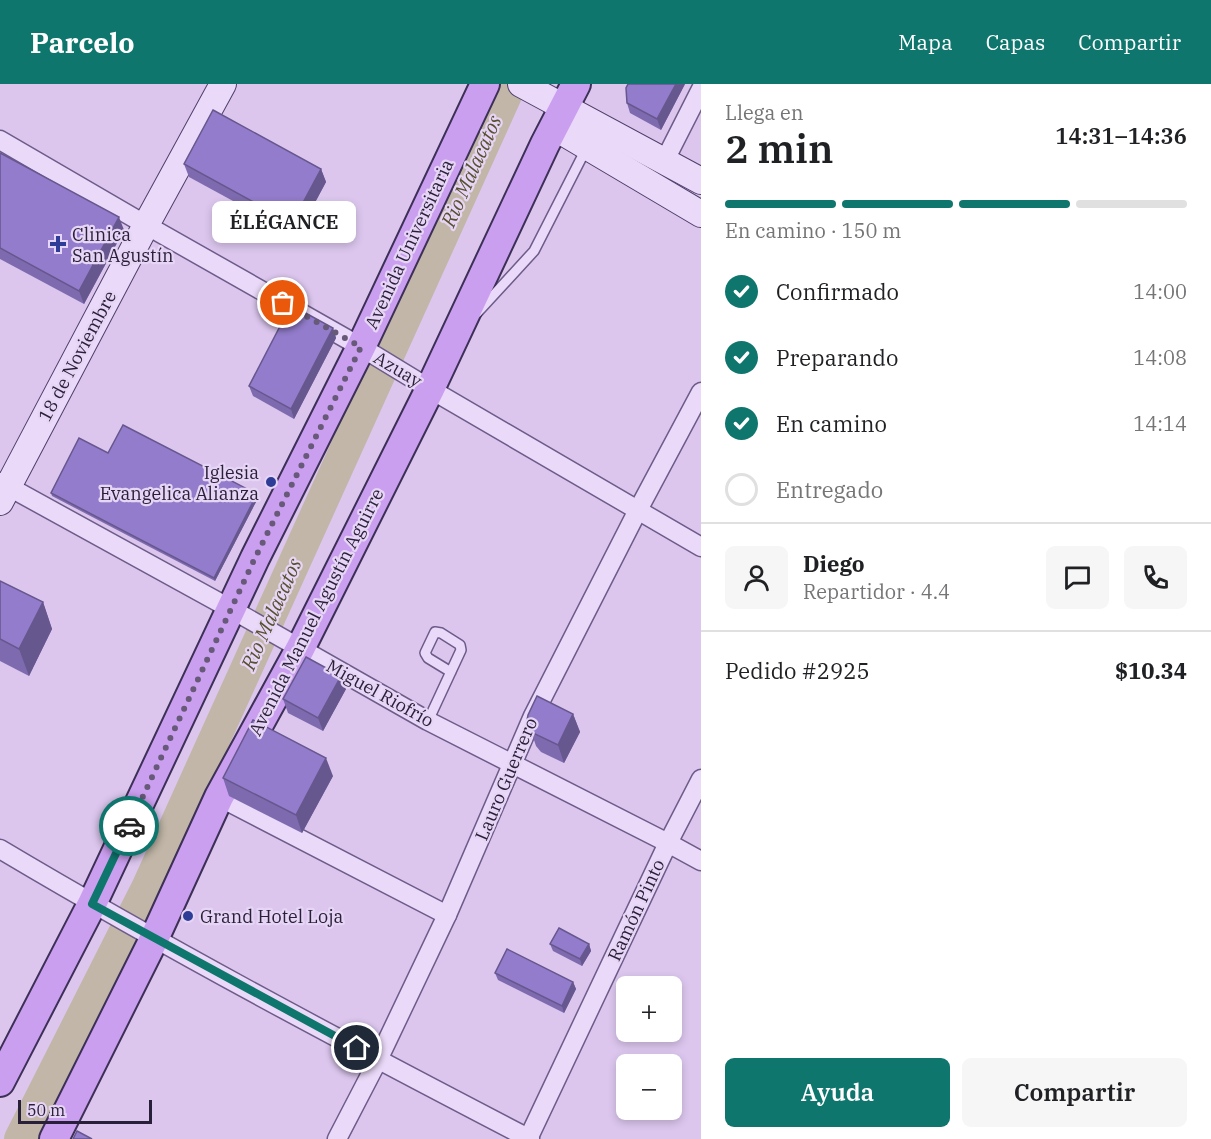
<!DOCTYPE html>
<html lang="es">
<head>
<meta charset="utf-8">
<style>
	body { margin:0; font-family:"IBM Plex Serif",serif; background:#f6f6f6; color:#202124; height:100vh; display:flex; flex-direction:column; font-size:22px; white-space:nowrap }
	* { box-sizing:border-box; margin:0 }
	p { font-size:20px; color:#757577 }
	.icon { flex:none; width:33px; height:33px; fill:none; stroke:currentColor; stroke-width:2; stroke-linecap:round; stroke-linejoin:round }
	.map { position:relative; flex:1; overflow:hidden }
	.side { display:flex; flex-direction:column; background:#fff; width:510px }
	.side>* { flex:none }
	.buttons { position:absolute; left:616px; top:892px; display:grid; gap:12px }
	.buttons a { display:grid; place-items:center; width:66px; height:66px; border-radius:9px; background:#fff; box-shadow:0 3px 9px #0003; font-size:30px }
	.scale { position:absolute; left:18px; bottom:15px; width:134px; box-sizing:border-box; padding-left:6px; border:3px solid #281f39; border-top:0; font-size:16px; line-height:21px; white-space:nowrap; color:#281f39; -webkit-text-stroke:4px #e7d5f5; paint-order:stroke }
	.pin { position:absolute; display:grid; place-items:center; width:51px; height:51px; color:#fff; margin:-26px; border:3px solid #fff; border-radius:50%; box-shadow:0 2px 6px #0007 }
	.courier { position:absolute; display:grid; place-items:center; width:60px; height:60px; margin:-30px; border:4px solid #0f766e; border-radius:50%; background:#fff; color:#222; box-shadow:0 2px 8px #0007 }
	.bubble { position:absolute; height:42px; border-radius:9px; background:#fff; box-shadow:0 3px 9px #0003; font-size:20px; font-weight:600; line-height:42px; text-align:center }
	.headline em { font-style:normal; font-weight:600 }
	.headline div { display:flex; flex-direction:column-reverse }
	.headline { display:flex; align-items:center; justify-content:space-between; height:102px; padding:0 24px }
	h1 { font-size:39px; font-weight:600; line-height:45px }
	.bar { display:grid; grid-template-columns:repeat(4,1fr); gap:9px 6px; align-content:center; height:72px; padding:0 24px }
	.bar i { height:8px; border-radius:4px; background:#e0e0e0 }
	.bar .current { background:#0f766e }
	.bar p { grid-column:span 4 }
	.line { display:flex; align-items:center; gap:15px; padding:0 24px; border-top:2px solid #e0e0e0 }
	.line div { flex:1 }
	.round { display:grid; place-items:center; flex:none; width:63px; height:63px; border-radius:9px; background:#f6f6f6 }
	ol { padding:0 24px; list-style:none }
	li { display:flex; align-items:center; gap:18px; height:66px }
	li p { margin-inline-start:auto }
	li .icon { padding:6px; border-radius:50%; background:#0f766e; color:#fff; stroke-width:4 }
	li:last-child { color:#757577 }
	li i { width:33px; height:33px; border:3px solid #e0e0e0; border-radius:50% }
	.primary-button { display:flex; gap:12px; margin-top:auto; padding:12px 24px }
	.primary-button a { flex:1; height:69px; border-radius:9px; background:#0f766e; color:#fff; font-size:24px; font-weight:600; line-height:69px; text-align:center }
	.primary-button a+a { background:#f6f6f6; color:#202124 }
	header { display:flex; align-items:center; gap:36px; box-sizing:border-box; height:84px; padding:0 30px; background:#0f766e; color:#fff }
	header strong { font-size:28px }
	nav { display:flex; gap:33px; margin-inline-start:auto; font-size:21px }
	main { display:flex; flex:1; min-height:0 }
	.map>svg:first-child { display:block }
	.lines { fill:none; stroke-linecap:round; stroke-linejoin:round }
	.river { stroke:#c1b6a7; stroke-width:32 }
	.lane-casing { stroke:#6d5c89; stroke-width:12 }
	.street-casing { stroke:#6d5c89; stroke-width:21 }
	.secondary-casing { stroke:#4e3f6a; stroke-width:28 }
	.primary-casing { stroke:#3c3057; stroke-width:32 }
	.lane { stroke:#ead9f8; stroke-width:9 }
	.street { stroke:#ead9f8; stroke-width:18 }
	.secondary { stroke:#ead9f8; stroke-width:26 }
	.primary { stroke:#cb9ff0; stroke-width:28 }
	.wall { fill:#7e6baf }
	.shaded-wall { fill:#66578e }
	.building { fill:#927ccb; stroke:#66578e; stroke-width:1.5 }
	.done { stroke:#675978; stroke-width:6; stroke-dasharray:0 10.8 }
	.route { stroke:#0f766e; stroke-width:8 }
	.poi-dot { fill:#2d3d97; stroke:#e7d5f5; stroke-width:2 }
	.labels { text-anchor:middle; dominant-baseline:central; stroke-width:4.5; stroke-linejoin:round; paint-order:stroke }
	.poi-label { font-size:18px; fill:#281f39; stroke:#e7d5f5; text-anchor:start }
	.street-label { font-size:18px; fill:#281f39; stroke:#e7d5f5 }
	.water-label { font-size:20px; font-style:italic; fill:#58502f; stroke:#e7d5f5 }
</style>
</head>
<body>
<header>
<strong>Parcelo</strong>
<nav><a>Mapa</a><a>Capas</a><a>Compartir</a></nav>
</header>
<main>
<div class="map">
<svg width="701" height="1055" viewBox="0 0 701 1055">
	<rect width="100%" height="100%" fill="#dcc6ee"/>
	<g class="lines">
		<path class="river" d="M20,1055L147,804L511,0"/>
		<defs>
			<g id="lane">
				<path d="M477,229L534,167L586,65"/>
				<path d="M428,637L461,566L460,561L441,549L435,548L425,569L428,574L451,588"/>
			</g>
			<g id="street">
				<path d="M0,56L146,141L361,263L430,305L701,463"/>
				<path d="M664,78L701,5"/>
				<path d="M0,398L231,525L428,637L668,759L701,777"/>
				<path d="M219,713L447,831"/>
				<path d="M0,765C173,868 351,962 530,1055"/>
				<path d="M337,1055L378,976L447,831L533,632L638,426L701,308"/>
				<path d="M528,1055L668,759L701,695"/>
			</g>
			<g id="secondary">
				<path d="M521,0L701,97"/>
				<path d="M554,43L701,130"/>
				<path d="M0,418L146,141L223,0"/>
			</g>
			<g id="primary">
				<path d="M0,998L92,820L255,474L361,263L485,0"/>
				<path d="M54,1055L154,855L219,713L300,565L430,305L545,60L576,0"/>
			</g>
		</defs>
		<use href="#lane" class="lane-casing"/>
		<use href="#street" class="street-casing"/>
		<use href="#secondary" class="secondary-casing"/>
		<use href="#primary" class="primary-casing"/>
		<use href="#lane" class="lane"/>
		<use href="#street" class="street"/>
		<use href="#secondary" class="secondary"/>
		<use href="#primary" class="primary"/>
	</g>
	<g class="wall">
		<path d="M685,0L661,46L630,29L627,19Z"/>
		<path d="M0,69L124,146L84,220L0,175Z"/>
		<path d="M184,80L321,85L326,98L297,152L189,93Z"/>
		<path d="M333,244L336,254L294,335L253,312L249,302Z"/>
		<path d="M108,369L258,414L215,497L52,412L51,409Z"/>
		<path d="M0,497L43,518L52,545L29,592L0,577Z"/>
		<path d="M346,605L323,647L288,629L283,615Z"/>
		<path d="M573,630L580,648L564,679L541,668L536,662L530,644Z"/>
		<path d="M333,692L302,749L229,712L223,694Z"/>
		<path d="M550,860H589L591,867L582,882L553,867Z"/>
		<path d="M495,889L573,898L576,905L564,929L498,896Z"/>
	</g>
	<g class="shaded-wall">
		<path d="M676,0H685L661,46L657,35Z"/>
		<path d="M321,85L326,98L297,152L292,139Z"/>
		<path d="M119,133L124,146L84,220L79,207Z"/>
		<path d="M333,244L336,254L294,335L291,325Z"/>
		<path d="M257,410L258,414L215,497L214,494Z"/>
		<path d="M43,518L52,545L29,592L19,565Z"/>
		<path d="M341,592L346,605L323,647L318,634Z"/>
		<path d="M573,630L580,648L564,679L558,661Z"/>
		<path d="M326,674L333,692L302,749L296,731Z"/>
		<path d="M589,860L591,867L582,882L580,875Z"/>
		<path d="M573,898L576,905L564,929L562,922Z"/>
	</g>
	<g class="building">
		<path d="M628,0H676L657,35L627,19L626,4Z"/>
		<path d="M213,26L321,85L292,139L184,80Z"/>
		<path d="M0,69L119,133L79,207L0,164Z"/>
		<path d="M291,221L333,244L291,325L249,302Z"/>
		<path d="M123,341L257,410L214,494L51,409L79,354L108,369Z"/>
		<path d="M0,497L43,518L19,565L0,555Z"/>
		<path d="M306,573L341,592L318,634L283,615Z"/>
		<path d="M537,612L573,630L558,661L535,650L530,644L527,636L528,631Z"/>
		<path d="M253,636L326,674L296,731L223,694Z"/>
		<path d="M559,844L589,860L580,875L550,860Z"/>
		<path d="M507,865L573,898L562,922L495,889Z"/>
		<path d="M77,1047L92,1055H73Z"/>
	</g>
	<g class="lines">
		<path class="done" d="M129,742L255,474L361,263L283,219"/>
		<path class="route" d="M129,742L92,820L357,964"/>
	</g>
	<g class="poi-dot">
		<path d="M55 151h6v6h6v6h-6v6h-6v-6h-6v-6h6z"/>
		<circle cx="271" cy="398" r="6"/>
		<circle cx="188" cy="832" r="6"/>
	</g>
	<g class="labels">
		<g class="poi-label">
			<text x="72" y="150">Clinica<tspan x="72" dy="21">San Agustín</tspan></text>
			<text x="259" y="388" text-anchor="end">Iglesia<tspan x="259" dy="21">Evangelica Alianza</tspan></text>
			<text x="200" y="832">Grand Hotel Loja</text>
		</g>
		<g class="street-label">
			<text transform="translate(409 160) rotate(-65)">Avenida Universitaria</text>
			<text transform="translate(77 272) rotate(-62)">18 de Noviembre</text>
			<text transform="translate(398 285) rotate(31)">Azuay</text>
			<text transform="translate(316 528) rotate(-63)">Avenida Manuel Agustín Aguirre</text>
			<text transform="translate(380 609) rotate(29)">Miguel Riofrío</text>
			<text transform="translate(506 695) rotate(-67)">Lauro Guerrero</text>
			<text transform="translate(636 826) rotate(-65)">Ramón Pinto</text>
		</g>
		<g class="water-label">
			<text transform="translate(471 87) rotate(-66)">Rio Malacatos</text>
			<text transform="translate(271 530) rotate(-66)">Rio Malacatos</text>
		</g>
	</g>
</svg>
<div class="buttons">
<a>+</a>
<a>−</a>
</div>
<div class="scale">50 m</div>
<div class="pin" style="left:283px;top:219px;background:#ea580c"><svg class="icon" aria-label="bag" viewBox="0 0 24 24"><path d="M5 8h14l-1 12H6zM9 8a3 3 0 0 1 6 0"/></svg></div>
<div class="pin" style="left:357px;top:964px;background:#1f2937"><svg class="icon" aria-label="home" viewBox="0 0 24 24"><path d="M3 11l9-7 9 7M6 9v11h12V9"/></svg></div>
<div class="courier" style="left:129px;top:742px"><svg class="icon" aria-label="car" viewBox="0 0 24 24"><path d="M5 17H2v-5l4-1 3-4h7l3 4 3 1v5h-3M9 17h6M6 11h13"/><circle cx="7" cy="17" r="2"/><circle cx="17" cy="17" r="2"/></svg></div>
<div class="bubble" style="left:212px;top:117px;width:144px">ÉLÉGANCE</div>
</div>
<section class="side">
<div class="headline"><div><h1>2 min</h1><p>Llega en</p></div><em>14:31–14:36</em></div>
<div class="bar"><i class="current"></i><i class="current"></i><i class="current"></i><i></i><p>En camino · 150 m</p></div>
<ol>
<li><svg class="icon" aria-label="check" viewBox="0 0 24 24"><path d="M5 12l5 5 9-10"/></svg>Confirmado<p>14:00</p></li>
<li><svg class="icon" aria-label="check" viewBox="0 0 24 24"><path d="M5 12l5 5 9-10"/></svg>Preparando<p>14:08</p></li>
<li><svg class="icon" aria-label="check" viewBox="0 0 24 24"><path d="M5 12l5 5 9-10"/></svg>En camino<p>14:14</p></li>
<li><i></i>Entregado</li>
</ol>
<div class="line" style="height:108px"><a class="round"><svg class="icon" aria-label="person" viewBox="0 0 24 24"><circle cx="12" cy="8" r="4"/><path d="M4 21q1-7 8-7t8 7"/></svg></a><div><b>Diego</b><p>Repartidor · 4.4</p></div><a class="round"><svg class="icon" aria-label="chat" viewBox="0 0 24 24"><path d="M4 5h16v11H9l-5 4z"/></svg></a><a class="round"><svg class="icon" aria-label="phone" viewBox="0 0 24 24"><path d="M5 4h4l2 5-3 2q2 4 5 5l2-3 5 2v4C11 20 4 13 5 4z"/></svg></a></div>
<div class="line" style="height:78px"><div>Pedido #2925</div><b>$10.34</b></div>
<div class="primary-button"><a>Ayuda</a><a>Compartir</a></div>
</section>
</main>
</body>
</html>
